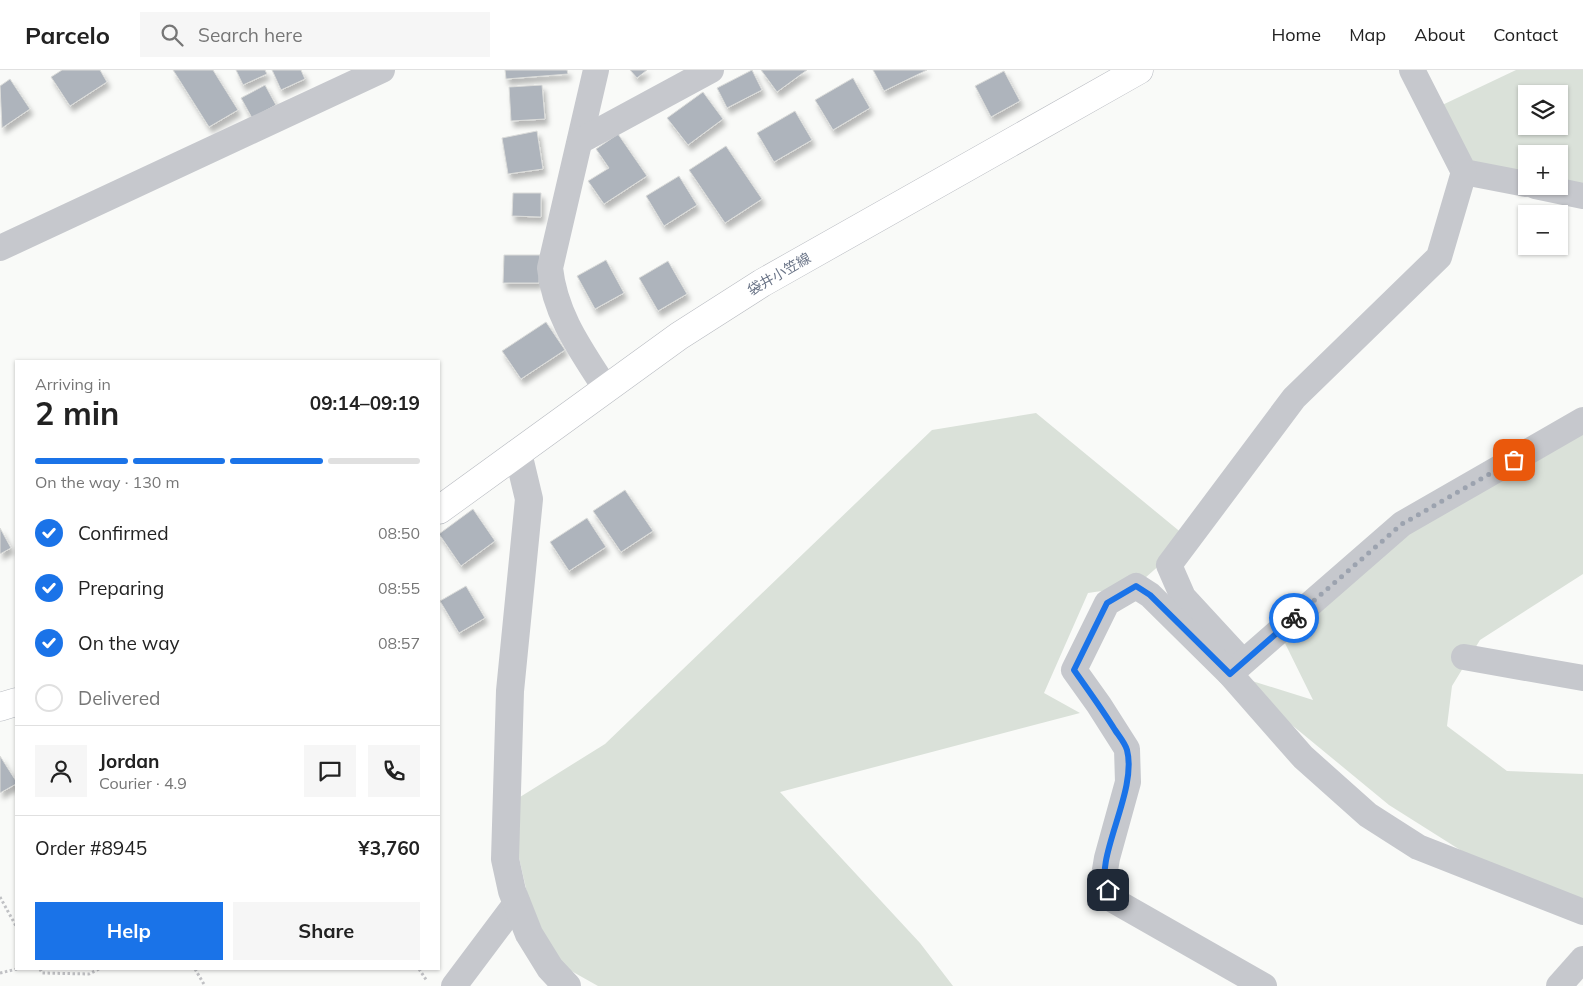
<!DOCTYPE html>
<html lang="en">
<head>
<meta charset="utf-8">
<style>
	body { margin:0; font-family:Mulish,"Noto Sans JP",sans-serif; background:#f6f6f6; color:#222; height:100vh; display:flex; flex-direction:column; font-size:19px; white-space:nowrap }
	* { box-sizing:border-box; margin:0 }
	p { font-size:16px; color:#767676 }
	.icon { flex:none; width:28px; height:28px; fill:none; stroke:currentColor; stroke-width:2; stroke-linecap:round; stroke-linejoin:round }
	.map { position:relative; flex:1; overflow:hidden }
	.details { position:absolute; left:15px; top:290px; width:425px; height:610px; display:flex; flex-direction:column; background:#fff; border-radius:0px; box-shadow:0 1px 4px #0004 }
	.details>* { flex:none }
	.buttons { position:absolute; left:1518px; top:15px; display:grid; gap:10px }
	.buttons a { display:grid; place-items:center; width:50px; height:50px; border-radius:0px; background:#fff; box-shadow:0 1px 4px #0004; font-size:25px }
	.pin { position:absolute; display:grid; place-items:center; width:42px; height:42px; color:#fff; margin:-21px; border-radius:10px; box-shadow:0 2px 8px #0006 }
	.courier { position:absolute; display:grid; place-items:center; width:50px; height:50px; margin:-25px; border:4px solid #1a73e8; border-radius:50%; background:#fff; color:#222; box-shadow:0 1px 6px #0007 }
	.head em { font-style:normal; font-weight:700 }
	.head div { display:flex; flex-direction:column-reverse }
	.head { display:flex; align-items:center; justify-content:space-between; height:85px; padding:0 20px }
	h1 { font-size:32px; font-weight:700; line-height:38px }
	.bar { display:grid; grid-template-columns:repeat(4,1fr); gap:8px 5px; align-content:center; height:60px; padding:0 20px }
	.bar i { height:6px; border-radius:4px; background:#e0e0e0 }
	.bar .selected { background:#1a73e8 }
	.bar p { grid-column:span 4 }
	.line { display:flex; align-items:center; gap:12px; padding:0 20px; border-top:1px solid #e0e0e0 }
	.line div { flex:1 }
	.round { display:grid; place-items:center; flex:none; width:52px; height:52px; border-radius:0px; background:#f6f6f6 }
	ol { padding:0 20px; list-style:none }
	li { display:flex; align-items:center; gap:15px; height:55px }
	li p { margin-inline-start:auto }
	li .icon { padding:5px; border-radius:50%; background:#1a73e8; color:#fff; stroke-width:4 }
	li:last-child { color:#767676 }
	li i { width:28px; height:28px; border:2px solid #e0e0e0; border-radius:50% }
	.primary-button { display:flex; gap:10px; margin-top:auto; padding:10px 20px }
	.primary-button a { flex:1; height:58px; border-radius:0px; background:#1a73e8; color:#fff; font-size:20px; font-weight:700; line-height:58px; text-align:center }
	.primary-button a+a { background:#f6f6f6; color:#222 }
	header { display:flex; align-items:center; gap:30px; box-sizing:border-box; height:70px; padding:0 25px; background:#fff; border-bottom:1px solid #e0e0e0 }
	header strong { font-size:24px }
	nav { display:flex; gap:28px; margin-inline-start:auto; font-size:18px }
	.search { width:350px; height:45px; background:#f6f6f6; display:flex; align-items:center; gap:12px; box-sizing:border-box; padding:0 18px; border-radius:0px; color:#767676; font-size:19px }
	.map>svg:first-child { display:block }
	.green { fill:#dae1d9; fill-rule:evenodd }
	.building { fill:#aeb4bc; stroke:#dbdcda; filter:url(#shadow) }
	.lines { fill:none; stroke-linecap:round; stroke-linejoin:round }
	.secondary-casing { stroke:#b8bbc1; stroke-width:29 }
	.path { stroke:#c0c1c4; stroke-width:3; stroke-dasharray:2.5 2.5; stroke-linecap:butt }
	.minor { stroke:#c6c8cd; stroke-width:26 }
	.tertiary { stroke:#c6c8cd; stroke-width:28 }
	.secondary { stroke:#fff; stroke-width:28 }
	.done { stroke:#9ca3af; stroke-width:5; stroke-dasharray:0 9 }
	.route { stroke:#1a73e8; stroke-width:6 }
	.labels { text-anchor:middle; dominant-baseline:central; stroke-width:5; stroke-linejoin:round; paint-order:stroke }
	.street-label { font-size:14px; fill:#6a7487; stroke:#fff }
</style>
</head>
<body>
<header>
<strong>Parcelo</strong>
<div class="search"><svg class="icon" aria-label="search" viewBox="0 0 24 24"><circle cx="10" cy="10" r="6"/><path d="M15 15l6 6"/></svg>Search here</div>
<nav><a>Home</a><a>Map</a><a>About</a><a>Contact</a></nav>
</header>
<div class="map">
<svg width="1583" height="916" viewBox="0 0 1583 916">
	<defs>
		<filter id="shadow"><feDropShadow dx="3" dy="5.5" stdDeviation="2.5" flood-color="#0004"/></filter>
	</defs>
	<rect width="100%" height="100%" fill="#f9faf8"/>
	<g class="green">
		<path d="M1516,0H1583V126L1559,116V84H1526V114L1464,102L1438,37ZM1526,24H1559V56H1526Z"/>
		<path d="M1036,343L1189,469L1136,516L1088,523L1044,623L1080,643L780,722L920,873L953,916H598L541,884L507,735L605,674L932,360Z"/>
		<path d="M1583,350V504L1480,570L1452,616L1447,656L1507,701L1583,704V840L1522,819L1389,735L1230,604L1313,630L1279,561L1428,439Z"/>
	</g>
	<g class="building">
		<path d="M62,0H100L107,12L70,36L51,7Z"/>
		<path d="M173,0H213L238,40L209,57Z"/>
		<path d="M236,0H265L267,4L243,15Z"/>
		<path d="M272,0H301L305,9L281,20Z"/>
		<path d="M505,0H567L568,4L506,9Z"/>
		<path d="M630,0H647L637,8Z"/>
		<path d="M752,0L762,20L727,38L717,18Z"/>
		<path d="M761,0H807L777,22Z"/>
		<path d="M873,0H927L884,21Z"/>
		<path d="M1004,1L1020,31L991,47L975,16Z"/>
		<path d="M853,8L870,38L833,60L815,30Z"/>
		<path d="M10,9L30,39L2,58L0,16Z"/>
		<path d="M265,15L276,35L252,48L241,28Z"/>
		<path d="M542,15L545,49L511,51L509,17Z"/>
		<path d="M703,22L723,49L688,75L667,48Z"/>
		<path d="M795,41L812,70L774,92L757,63Z"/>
		<path d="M537,61L543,99L508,104L502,68Z"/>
		<path d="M618,64L647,106L604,134L588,111L609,98L596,79Z"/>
		<path d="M726,76L762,129L725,153L689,100Z"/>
		<path d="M679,106L697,135L664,156L646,126Z"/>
		<path d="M513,123H541V147L512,146Z"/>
		<path d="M504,185H540L539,213H503Z"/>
		<path d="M606,190L624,223L595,239L577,206Z"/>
		<path d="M668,191L687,224L658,241L639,208Z"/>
		<path d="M546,252L565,280L521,309L502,281Z"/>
		<path d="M625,420L653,461L621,482L593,441Z"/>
		<path d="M473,439L495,471L461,496L439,464Z"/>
		<path d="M587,448L606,477L569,501L550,472Z"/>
		<path d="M0,458L11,478L0,484Z"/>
		<path d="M466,516L485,548L459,563L440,531Z"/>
		<path d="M0,686L16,711V714L0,723Z"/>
	</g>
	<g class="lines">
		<defs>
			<g id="secondary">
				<path d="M439,440L679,266L762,213L1139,0"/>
				<path d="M0,637L16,632"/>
			</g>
		</defs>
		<use href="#secondary" class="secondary-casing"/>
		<g class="path">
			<path d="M0,827L16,856"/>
			<path d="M40,899L42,903L89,904L99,899"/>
			<path d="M195,899L205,916"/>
			<path d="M419,899L427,911"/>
			<path d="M0,903L17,899"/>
		</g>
		<g class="minor">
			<path d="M596,0L550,198C555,245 581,280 606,319"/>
			<path d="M1412,0L1464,102L1526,114"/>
			<path d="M580,71L711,0"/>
			<path d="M1535,116L1583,126"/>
			<path d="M0,178L382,0"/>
			<path d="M1464,587L1583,608"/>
			<path d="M1243,592L1183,527L1169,495L1294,328L1439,187L1464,102"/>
			<path d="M1230,604L1402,454L1583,350"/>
			<path d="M454,916L517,832"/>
			<path d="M1264,916L1113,830L1103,812L1107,788L1128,712L1127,679L1099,635L1074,600L1107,533L1136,516L1150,525L1230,604L1303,687L1368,745L1418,777L1583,842"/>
			<path d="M1559,916L1583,889"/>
		</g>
		<path class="tertiary" d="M518,383L529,429L510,621L505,789L512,821L529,864L550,898L567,916"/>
		<use href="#secondary" class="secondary"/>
	</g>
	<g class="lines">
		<path class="done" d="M1294,548L1402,454L1514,390"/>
		<path class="route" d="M1108,820C1092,791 1138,722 1127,680C1125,673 1119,666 1115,660C1102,639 1088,620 1074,600L1107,533L1136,516L1150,525L1230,604L1294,548"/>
	</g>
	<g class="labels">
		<g class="street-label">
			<text transform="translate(779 204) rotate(-30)">袋井小笠線</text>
		</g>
	</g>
</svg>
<div class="buttons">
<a><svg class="icon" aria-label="layers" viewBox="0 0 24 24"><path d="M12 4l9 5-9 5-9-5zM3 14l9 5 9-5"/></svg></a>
<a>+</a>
<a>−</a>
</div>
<div class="pin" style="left:1514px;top:390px;background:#ea580c"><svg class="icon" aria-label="bag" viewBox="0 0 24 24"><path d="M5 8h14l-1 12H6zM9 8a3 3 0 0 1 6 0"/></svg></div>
<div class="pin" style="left:1108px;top:820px;background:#1f2937"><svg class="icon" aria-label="home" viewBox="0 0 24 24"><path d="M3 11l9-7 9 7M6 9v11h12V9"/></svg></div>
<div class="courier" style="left:1294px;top:548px"><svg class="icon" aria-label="bike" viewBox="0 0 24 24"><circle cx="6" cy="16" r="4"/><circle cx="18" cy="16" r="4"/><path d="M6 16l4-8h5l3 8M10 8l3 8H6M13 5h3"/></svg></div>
<section class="details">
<div class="head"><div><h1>2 min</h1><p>Arriving in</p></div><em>09:14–09:19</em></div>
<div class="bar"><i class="selected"></i><i class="selected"></i><i class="selected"></i><i></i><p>On the way · 130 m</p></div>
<ol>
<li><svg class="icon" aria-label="check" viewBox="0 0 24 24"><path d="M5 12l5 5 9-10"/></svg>Confirmed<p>08:50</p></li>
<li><svg class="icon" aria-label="check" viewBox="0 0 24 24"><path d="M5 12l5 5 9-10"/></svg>Preparing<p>08:55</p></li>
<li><svg class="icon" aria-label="check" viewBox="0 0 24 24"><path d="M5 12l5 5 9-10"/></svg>On the way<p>08:57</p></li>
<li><i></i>Delivered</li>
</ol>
<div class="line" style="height:90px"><a class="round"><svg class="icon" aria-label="person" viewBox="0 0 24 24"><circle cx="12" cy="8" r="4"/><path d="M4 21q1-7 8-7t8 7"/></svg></a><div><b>Jordan</b><p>Courier · 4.9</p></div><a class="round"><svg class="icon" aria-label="chat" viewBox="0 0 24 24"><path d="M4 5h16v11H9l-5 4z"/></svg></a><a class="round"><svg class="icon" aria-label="phone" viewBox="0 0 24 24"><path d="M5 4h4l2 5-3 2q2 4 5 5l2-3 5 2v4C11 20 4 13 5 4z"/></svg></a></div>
<div class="line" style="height:65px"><div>Order #8945</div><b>¥3,760</b></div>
<div class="primary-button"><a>Help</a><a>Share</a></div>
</section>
</div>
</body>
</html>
